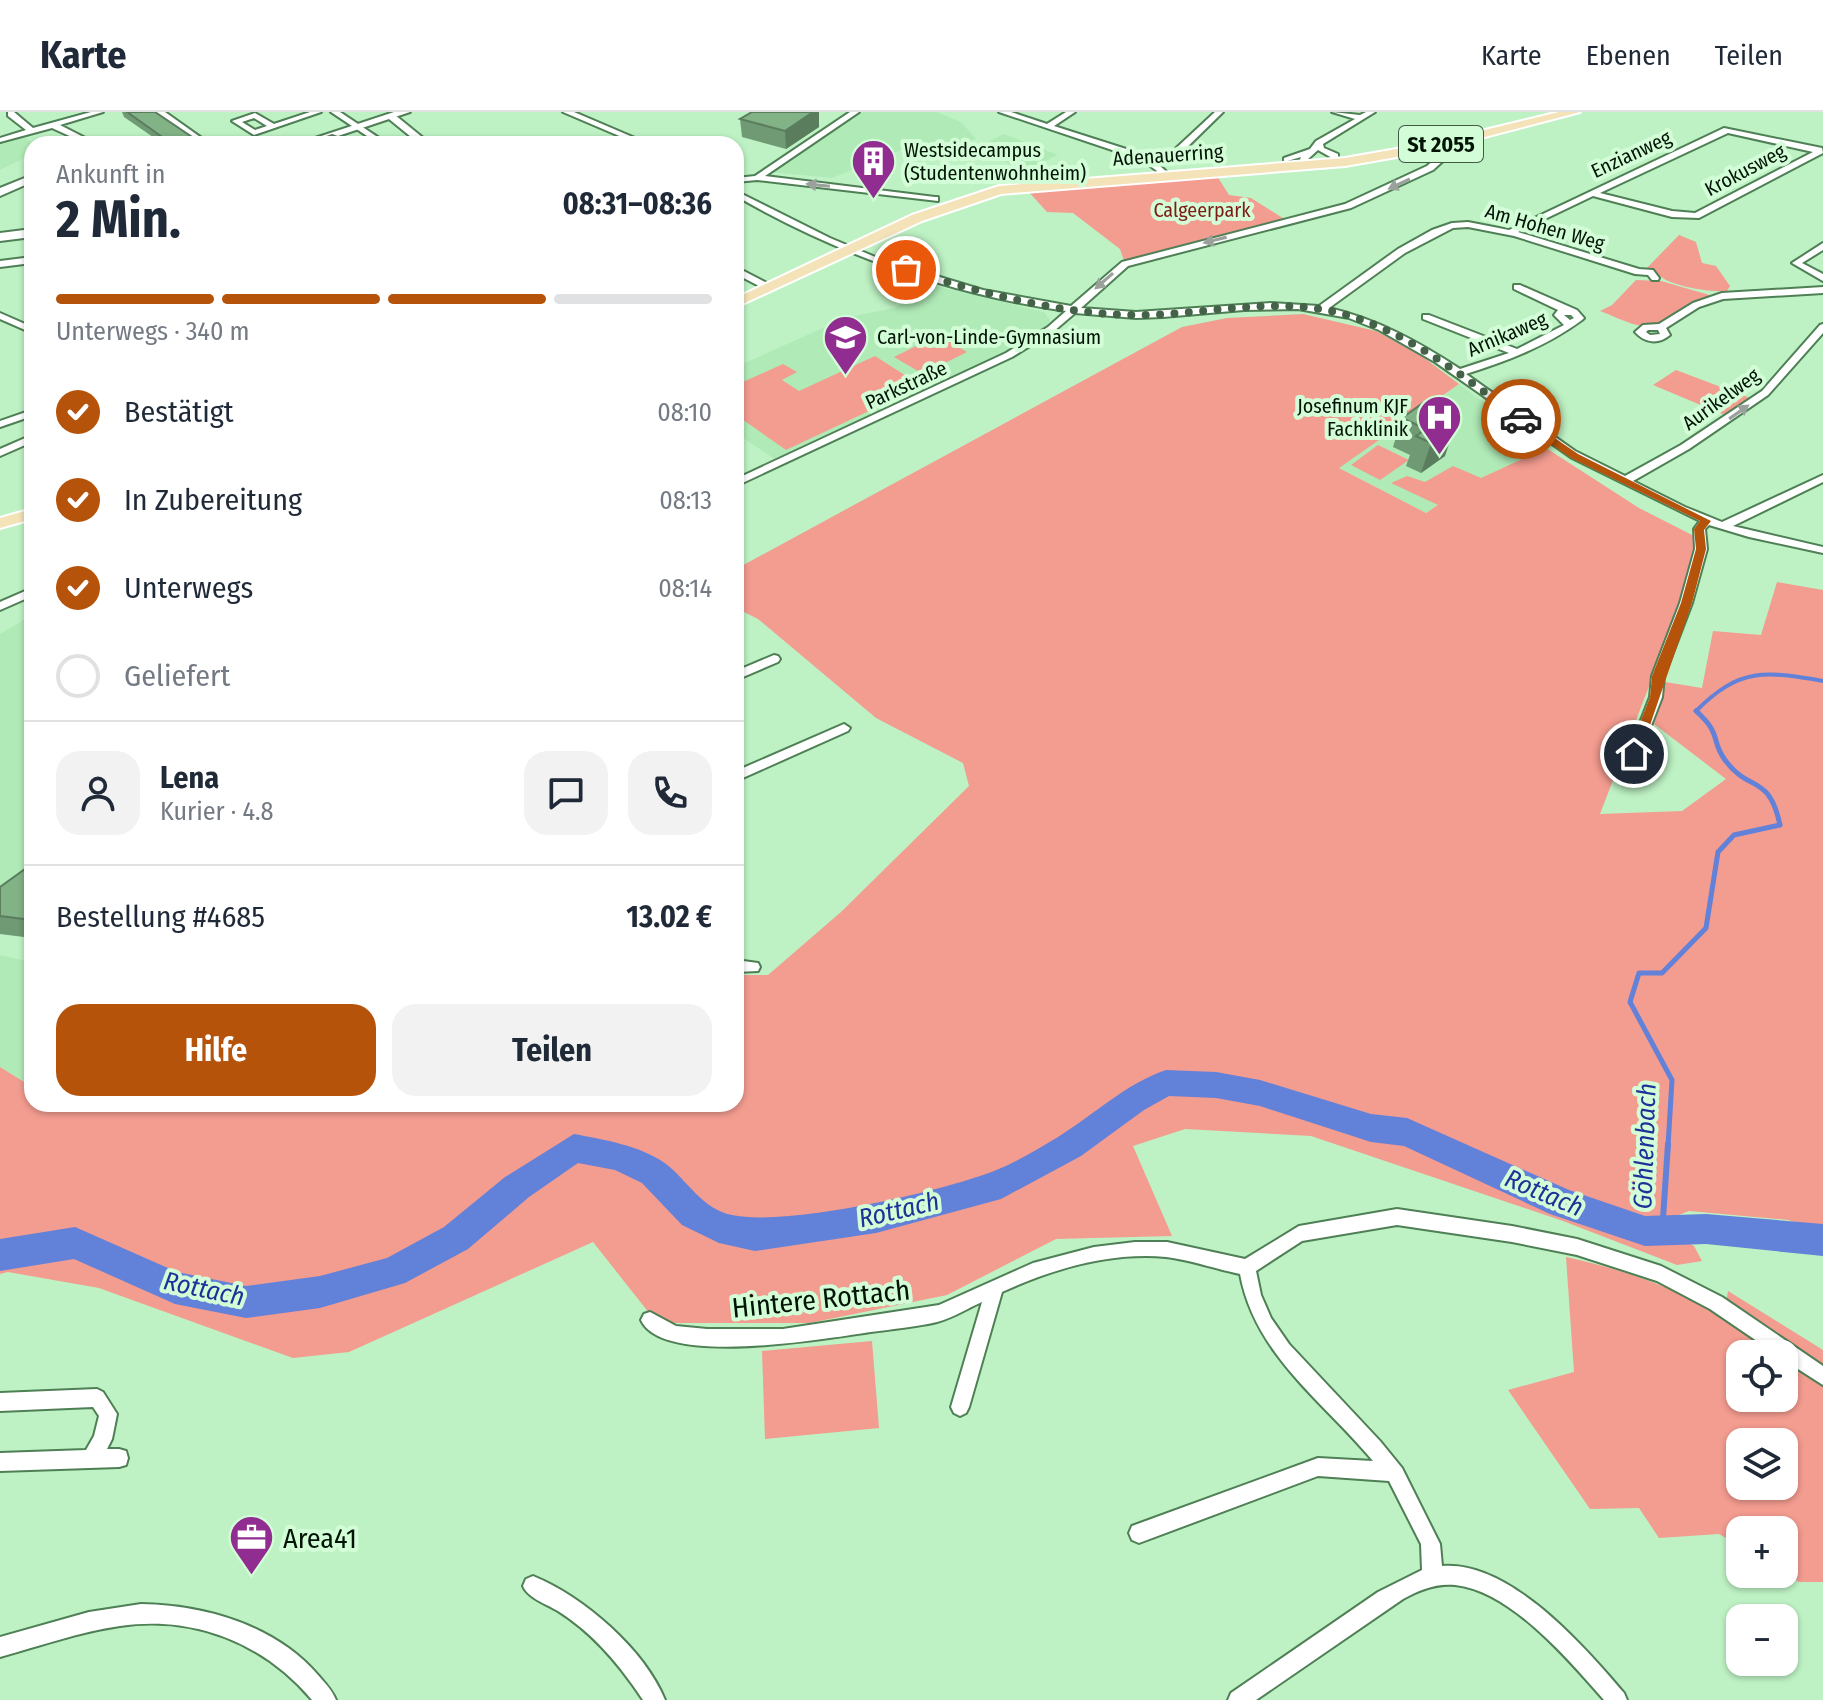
<!DOCTYPE html>
<html lang="de">
<head>
<meta charset="utf-8">
<style>
	body { margin:0; font-family:"Fira Sans Condensed",sans-serif; background:#f2f2f3; color:#1f2937; height:100vh; display:flex; flex-direction:column; font-size:30px; white-space:nowrap }
	* { box-sizing:border-box; margin:0 }
	p { font-size:26px; color:#747a83 }
	.icon { flex:none; width:44px; height:44px; fill:none; stroke:currentColor; stroke-width:2; stroke-linecap:round; stroke-linejoin:round }
	.map { position:relative; flex:1; overflow:hidden }
	.side { position:absolute; left:24px; top:24px; width:720px; height:976px; display:flex; flex-direction:column; background:#fff; border-radius:24px; box-shadow:0 2px 6px #0004 }
	.side>* { flex:none }
	.buttons { position:absolute; left:1726px; top:1228px; display:grid; gap:16px }
	.buttons a { display:grid; place-items:center; width:72px; height:72px; border-radius:16px; background:#fff; box-shadow:0 2px 6px #0004; font-size:40px }
	.pin { position:absolute; display:grid; place-items:center; width:68px; height:68px; color:#fff; margin:-34px; border:4px solid #fff; border-radius:50%; box-shadow:0 2px 8px #0007 }
	.courier { position:absolute; display:grid; place-items:center; width:80px; height:80px; margin:-40px; border:6px solid #b45309; border-radius:50%; background:#fff; color:#222; box-shadow:0 2px 10px #0007 }
	.headline em { font-style:normal; font-weight:700 }
	.headline div { display:flex; flex-direction:column-reverse }
	.headline { display:flex; align-items:center; justify-content:space-between; height:136px; padding:0 32px }
	h1 { font-size:52px; font-weight:700; line-height:60px }
	.bar { display:grid; grid-template-columns:repeat(4,1fr); gap:12px 8px; align-content:center; height:96px; padding:0 32px }
	.bar i { height:10px; border-radius:6px; background:#e0e1e3 }
	.bar .on { background:#b45309 }
	.bar p { grid-column:span 4 }
	.line { display:flex; align-items:center; gap:20px; padding:0 32px; border-top:2px solid #e0e1e3 }
	.line div { flex:1 }
	.round { display:grid; place-items:center; flex:none; width:84px; height:84px; border-radius:24px; background:#f2f2f3 }
	ol { padding:0 32px; list-style:none }
	li { display:flex; align-items:center; gap:24px; height:88px }
	li p { margin-inline-start:auto }
	li .icon { padding:8px; border-radius:50%; background:#b45309; color:#fff; stroke-width:4 }
	li:last-child { color:#747a83 }
	li i { width:44px; height:44px; border:4px solid #e0e1e3; border-radius:50% }
	.button { display:flex; gap:16px; margin-top:auto; padding:16px 32px }
	.button a { flex:1; height:92px; border-radius:24px; background:#b45309; color:#fff; font-size:32px; font-weight:700; line-height:92px; text-align:center }
	.button a+a { background:#f2f2f3; color:#1f2937 }
	header { display:flex; align-items:center; gap:48px; box-sizing:border-box; height:112px; padding:0 40px; background:#fff; border-bottom:2px solid #e0e1e3 }
	header strong { font-size:38px }
	nav { display:flex; gap:44px; margin-inline-start:auto; font-size:28px }
	.map>svg:first-child { display:block }
	.built { fill:#b0ebb7 }
	.green { fill:#f39c90; fill-rule:evenodd }
	.lines { fill:none; stroke-linecap:round; stroke-linejoin:round }
	.stream-far2 { stroke:#6281d9; stroke-width:4 }
	.stream-far1 { stroke:#6281d9; stroke-width:5 }
	.stream { stroke:#6281d9; stroke-width:6 }
	.river { fill:#6281d9; fill-rule:evenodd }
	.street-casing { stroke:#4e7f55; stroke-width:4 }
	.secondary-casing { stroke:#4e7f55; stroke-width:4 }
	.primary-casing { stroke:#fff; stroke-width:4 }
	.street { fill:#fff; fill-rule:evenodd }
	.secondary { fill:#fff; fill-rule:evenodd }
	.primary { fill:#f4e3b8; fill-rule:evenodd }
	.wall { fill:#6f9a74 }
	.shaded-wall { fill:#5a7d5e }
	.building { fill:#81b387; stroke:#5a7d5e; stroke-width:2 }
	.oneway { fill:#9aa19b }
	.route { fill:#b45309 }
	.done { stroke:#446248; stroke-width:8; stroke-dasharray:0 14.4 }
	.labels { text-anchor:middle; dominant-baseline:central; stroke-width:8; stroke-linejoin:round; paint-order:stroke }
	.far-poi-label { font-size:20px; fill:#021405; stroke:#d3fdd7; text-anchor:start }
	.far-street-label { font-size:20px; fill:#021405; stroke:#d3fdd7 }
	.far-park-label { font-size:20px; fill:#7e1b17; stroke:#d3fdd7 }
	.shield { fill:#d3fdd7; stroke:#415a44; stroke-width:2 }
	.shield-label { font-size:22px; font-weight:bold; fill:#021405 }
	.water-label { font-size:26px; font-style:italic; fill:#1d3298; stroke:#d3fdd7 }
	.near-street-label { font-size:28px; fill:#021405; stroke:#d3fdd7 }
	.near-poi-label { font-size:28px; fill:#021405; stroke:#d3fdd7; text-anchor:start }
</style>
</head>
<body>
<header>
<strong>Karte</strong>
<nav><a>Karte</a><a>Ebenen</a><a>Teilen</a></nav>
</header>
<div class="map">
<svg width="1823" height="1588" viewBox="0 0 1823 1588">
	<rect width="100%" height="100%" fill="#bef2c4"/>
	<g class="built">
		<path d="M863,0H937L961,10L976,27L938,39L913,33L832,66L771,60Z"/>
		<path d="M1004,22L1058,43L1034,54L1043,63L1024,66L985,31Z"/>
		<path d="M23,24L33,32L32,42L0,58V31Z"/>
		<path d="M936,174L1044,200L1050,208L1048,215L1006,241L776,348L736,321V255L845,206L894,196Z"/>
		<path d="M1459,272L1546,336L1486,364L1426,401L1338,355Z"/>
		<path d="M32,503V776L0,799V522Z"/>
		<path d="M0,843L32,850V966L24,971L0,955Z"/>
	</g>
	<g class="green">
		<path d="M1217,64L1229,83L1251,86L1286,108L1124,149L1120,137L1073,101L1047,100L1028,79Z"/>
		<path d="M1679,123L1696,130L1702,151L1716,154L1730,174L1727,179C1708,180 1686,176 1668,169C1660,165 1656,160 1646,157Z"/>
		<path d="M1636,168L1661,169L1713,184C1686,186 1664,220 1637,213C1624,210 1612,203 1600,199L1612,193Z"/>
		<path d="M1303,202L1376,219L1423,245L1459,272L1339,356L1426,401L1438,393L1391,371L1407,364L1425,370L1453,354L1481,366L1546,336L1639,396L1700,427L1676,504L1600,702L1682,699L1726,667L1654,612L1665,570L1702,576L1713,519L1761,523L1777,470L1823,478V1119L1788,1108L1689,1099L1653,1113L1694,1134L1702,1149L1677,1153L1563,1109L1311,1024L1185,1017L1133,1034L1172,1124L1056,1127L947,1183L810,1211H657L593,1130L349,1240L293,1246L99,1176L8,1160L0,1162V955L24,970L32,966V992H736V863H768L841,800L969,674L963,651L876,606L758,507L736,496V457L1182,215L1227,206Z"/>
		<path d="M938,223L967,240L923,262L894,245Z"/>
		<path d="M875,244L922,274L786,338L736,303V273L783,252L797,260L782,268L799,279Z"/>
		<path d="M1676,258L1750,286L1727,304L1653,273Z"/>
		<path d="M1378,333L1409,348L1380,368L1351,353Z"/>
		<path d="M1566,1145C1656,1165 1703,1188 1777,1242H1740V1286H1784V1247L1823,1275V1470H1799L1784,1461V1418H1740V1434L1719,1422L1659,1426L1639,1396L1590,1397L1508,1278L1574,1260ZM1740,1330H1784V1374H1740Z"/>
		<path d="M1728,1179L1823,1238V1258L1726,1192Z"/>
		<path d="M872,1229L879,1316L765,1327L762,1239Z"/>
	</g>
	<g class="lines">
		<path class="stream-far2" d="M1699,601L1696,599C1740,555 1765,559 1823,569"/>
		<path class="stream-far1" d="M1668,1034L1672,968L1630,890L1639,861H1662L1706,816L1718,740L1734,723L1780,713C1769,661 1749,681 1725,648C1710,628 1723,623 1696,599"/>
		<path class="stream" d="M1662,1121L1668,1032"/>
		<path class="river" d="M1166,958L1216,960L1260,968L1371,1002L1407,1006L1569,1078L1645,1104L1706,1102L1823,1112V1144L1706,1132L1645,1134L1550,1102L1404,1034L1371,1030L1260,994L1216,986L1169,984L1144,998L1081,1044L1001,1087L876,1121L755,1139L719,1131L682,1113L642,1071L615,1058L578,1051L529,1085L468,1137L405,1171L320,1196L246,1206L175,1192L74,1147L0,1159V1127L75,1115L177,1160L246,1174L320,1164L387,1146L444,1115L505,1065L574,1022C604,1028 640,1033 666,1052C688,1069 702,1097 732,1103C786,1115 940,1080 994,1059C1015,1051 1038,1037 1058,1025C1095,1002 1125,972 1166,958Z"/>
		<defs>
			<g id="street">
				<path d="M8,0H14L33,16L91,0H103L60,13L97,32H87L52,16L0,30V26L26,18L8,4Z"/>
				<path d="M156,0H165L210,32H201Z"/>
				<path d="M310,0H321L254,23L232,9L255,1L274,12ZM254,6L267,14L255,18L242,10Z"/>
				<path d="M331,0H340L388,32H379Z"/>
				<path d="M563,0H574L649,32H638Z"/>
				<path d="M850,0H859L765,64L935,85H938V89L757,68L736,70V66L755,64Z"/>
				<path d="M999,0H1011L1047,12L1066,0H1075L1054,14L1148,44L1153,49L1172,40L1215,0H1223L1178,44L1158,52L1172,65L1168,67L1142,48Z"/>
				<path d="M1332,0L1360,3L1366,0H1375L1323,32L1324,36L1338,42V46H1332L1318,38L1308,47L1310,55H1304L1300,47L1301,45L1284,50V46L1310,37L1316,29L1355,7Z"/>
				<path d="M389,3H395L422,25V29H416L389,7Z"/>
				<path d="M1724,16L1822,36L1823,41L1699,106L1672,105L1593,84L1518,120L1639,157L1653,158L1659,166L1658,168H1652L1648,163L1635,162L1514,124L1468,115L1453,116L1405,141L1329,196C1377,207 1419,230 1460,257L1509,241L1423,207V203H1429L1517,237L1564,213L1554,203L1558,198L1514,177V173H1520L1577,198L1584,206L1582,208C1547,234 1507,249 1466,262L1575,339L1625,364L1681,333L1762,279L1820,213L1823,212V221L1768,283L1689,337L1633,369L1685,395L1722,410L1823,363V370L1733,414L1823,435V441L1749,425L1709,413L1705,417L1707,437L1692,491L1664,564L1662,585L1639,645L1634,647L1628,642L1650,585L1652,564L1680,491L1695,437L1694,417L1700,409L1572,346L1435,250L1379,218L1349,206L1298,197L1244,198L1163,205L1136,206L1075,201L1054,219L1012,245L736,374V367L1006,241L1048,215L1066,199C949,182 839,143 736,84V79L830,126L880,147L983,178L1071,194L1122,150L1345,92L1427,54L1457,27L1452,25V21L1465,25V29L1433,58L1351,96L1128,154L1081,196L1136,200L1271,191L1319,194L1398,137L1432,118L1452,111L1468,110L1509,118ZM1728,21L1813,40L1695,101L1672,99L1600,81ZM1564,203H1571L1574,206L1570,208Z"/>
				<path d="M1823,131V138L1802,151L1823,162V169L1792,151Z"/>
				<path d="M32,145V151L0,155V149Z"/>
				<path d="M736,155L765,170L766,172L759,174L736,162Z"/>
				<path d="M1823,175V181L1723,187L1699,195L1666,216L1670,223C1658,233 1645,231 1635,220L1643,213L1659,212L1693,191L1722,181ZM1648,218H1658L1660,222L1650,223L1646,220Z"/>
				<path d="M0,201L32,215V221L0,207Z"/>
				<path d="M32,298V304L0,315V309Z"/>
				<path d="M32,323V330L0,344V337Z"/>
				<path d="M32,476V484L0,498V490Z"/>
				<path d="M774,543L778,544L780,547L778,550L736,568V559Z"/>
				<path d="M844,612L850,616L848,619L736,669V659Z"/>
				<path d="M736,848L758,851L760,855L758,859L736,860Z"/>
				<path d="M1397,1097L1512,1114L1577,1127L1661,1154L1722,1185L1823,1254V1273L1784,1248V1242H1776L1710,1197L1657,1169L1577,1143L1512,1130L1397,1113L1302,1129L1256,1159L1261,1183L1271,1206L1289,1232L1380,1329L1402,1356L1440,1432L1442,1454C1509,1448 1584,1534 1624,1581L1627,1588H1604C1569,1548 1511,1479 1455,1473C1436,1471 1419,1478 1403,1487L1256,1588H1228L1231,1581L1378,1480L1422,1458L1421,1432L1389,1369L1318,1364L1139,1431L1132,1428L1129,1421L1132,1414L1318,1346L1373,1349C1323,1289 1255,1243 1240,1162C1215,1157 1191,1148 1166,1145C1111,1140 1052,1157 1002,1180L969,1295L966,1301L960,1304L954,1301L951,1295L982,1190C968,1196 953,1206 937,1210C916,1215 893,1217 871,1220C829,1226 662,1256 641,1208L644,1202L650,1200L676,1214L707,1217H783L939,1193L1033,1151L1094,1135L1135,1130H1167L1245,1147L1299,1114Z"/>
				<path d="M97,1277L103,1280L117,1302L112,1327L107,1337H119L126,1339L128,1346L126,1353L119,1355L0,1359V1341L86,1338L94,1324L99,1304L93,1295L0,1299V1281Z"/>
				<path d="M533,1464C584,1485 644,1537 665,1588H643C620,1553 593,1521 558,1499C546,1492 528,1486 523,1474L526,1467Z"/>
				<path d="M141,1492C205,1493 275,1513 318,1563C325,1571 332,1578 336,1588H312C264,1531 194,1503 120,1514C79,1520 40,1534 0,1545V1525L89,1500Z"/>
			</g>
			<g id="secondary">
				<path d="M394,0H410L314,32H297Z"/>
				<path d="M32,63V70L0,84V76Z"/>
				<path d="M32,117V125L0,129V121Z"/>
			</g>
			<g id="primary">
				<path d="M1559,0H1580L1431,39L1345,54L1001,82L922,109L736,195V186L912,103L999,74L1345,46L1431,31Z"/>
				<path d="M32,397V407L0,416V406Z"/>
			</g>
		</defs>
		<use href="#street" class="street-casing"/>
		<use href="#secondary" class="secondary-casing"/>
		<use href="#primary" class="primary-casing"/>
		<use href="#street" class="street"/>
		<use href="#secondary" class="secondary"/>
		<use href="#primary" class="primary"/>
	</g>
	<g class="wall">
		<path d="M122,0H155L194,32H163L124,5Z"/>
		<path d="M752,0H819V15L786,37L742,25L740,7Z"/>
		<path d="M1438,298L1436,305L1445,344L1421,361L1406,354L1410,343L1393,335L1402,306Z"/>
		<path d="M32,752V826L0,822V775Z"/>
	</g>
	<g class="shaded-wall">
		<path d="M813,0H819V15L786,37L785,19Z"/>
		<path d="M192,25L194,32H172Z"/>
		<path d="M1455,314L1445,344L1421,361L1431,331Z"/>
	</g>
	<g class="building">
		<path d="M127,0H155L192,25L172,32Z"/>
		<path d="M752,0H813L785,19L740,7Z"/>
		<path d="M332,23L356,32H307Z"/>
		<path d="M285,26L294,32H267Z"/>
		<path d="M1423,291L1438,298L1431,303L1455,314L1431,331L1416,324L1426,317L1402,306Z"/>
		<path d="M32,752V808L0,804V775Z"/>
	</g>
	<defs><path id="oneway-solid" d="M-6-.8H1V-3.2L6.5 0L1 3.2V.8H-6Z" transform="scale(2)"/></defs>
	<g class="oneway">
		<use href="#oneway-solid" transform="translate(1399 72) rotate(155)"/>
		<use href="#oneway-solid" transform="translate(818 73) rotate(-174)"/>
		<use href="#oneway-solid" transform="translate(1215 128) rotate(166)"/>
		<use href="#oneway-solid" transform="translate(1104 169) rotate(139)"/>
		<use href="#oneway-solid" transform="translate(1739 300) rotate(-35)"/>
	</g>
	<path class="route" d="M1518,305H1524L1578,342L1711,409L1704,418L1706,437L1692,491L1639,645L1628,642L1650,585L1652,564L1681,491L1696,437L1694,417L1700,409L1571,346L1518,309Z"/>
	<g class="lines">
		<path class="done" d="M906,158C981,180 1060,203 1139,203C1210,203 1280,182 1350,204C1415,224 1467,268 1521,307"/>
	</g>
	<defs>
		<symbol id="building-pin" viewBox="-11 -11 22 30"><path d="M0 17L-7.5 6A9.5 9.5 0 1 1 7.5 6Z" fill="#912c91" stroke="#d3fdd7"/><path d="M-4-6H4V6H1V3H-1V6H-4ZM-2.5-4.3h1.7v1.8h-1.7ZM.8-4.3h1.7v1.8H.8ZM-2.5-1h1.7V.8h-1.7ZM.8-1h1.7V.8H.8Z" fill="#fff"/></symbol>
		<symbol id="school-pin" viewBox="-11 -11 22 30"><path d="M0 17L-7.5 6A9.5 9.5 0 1 1 7.5 6Z" fill="#912c91" stroke="#d3fdd7"/><path d="M0-5L7-2L0 1L-7-2ZM-4 1L0 2.5L4 1V4Q0 6-4 4Z" fill="#fff"/></symbol>
		<symbol id="hospital-pin" viewBox="-11 -11 22 30"><path d="M0 17L-7.5 6A9.5 9.5 0 1 1 7.5 6Z" fill="#912c91" stroke="#d3fdd7"/><path d="M-5-5h3v3.5h4V-5h3V5h-3V1.5h-4V5h-3Z" fill="#fff"/></symbol>
		<symbol id="office-pin" viewBox="-11 -11 22 30"><path d="M0 17L-7.5 6A9.5 9.5 0 1 1 7.5 6Z" fill="#912c91" stroke="#d3fdd7"/><path d="M-6-3h4V-5.5h4V-3h4V5H-6ZM-1-4.5V-3h2v-1.5ZM-6 0V1H6V0Z" fill="#fff"/></symbol>
	</defs>
	<g fill-rule="evenodd">
		<use href="#building-pin" x="848" y="24" width="51" height="69"/>
		<use href="#school-pin" x="820" y="200" width="51" height="69"/>
		<use href="#hospital-pin" x="1414" y="280" width="51" height="69"/>
		<use href="#office-pin" x="226" y="1400" width="51" height="69"/>
	</g>
	<g class="labels">
		<g class="far-poi-label">
			<text x="904" y="38">Westsidecampus<tspan x="904" dy="23">(Studentenwohnheim)</tspan></text>
			<text x="877" y="225">Carl-von-Linde-Gymnasium</text>
			<text x="1408" y="294" text-anchor="end">Josefinum KJF<tspan x="1408" dy="23">Fachklinik</tspan></text>
		</g>
		<g class="far-street-label">
			<text transform="translate(1631 42) rotate(-25)">Enzianweg</text>
			<text transform="translate(1168 43) rotate(-4)">Adenauerring</text>
			<text transform="translate(1745 58) rotate(-28)">Krokusweg</text>
			<text transform="translate(1545 115) rotate(16)">Am Hohen Weg</text>
			<text transform="translate(1507 222) rotate(-23)">Arnikaweg</text>
			<text transform="translate(906 273) rotate(-25)">Parkstraße</text>
			<text transform="translate(1721 287) rotate(-36)">Aurikelweg</text>
		</g>
		<g class="far-park-label">
			<text x="1202" y="98">Calgeerpark</text>
		</g>
		<rect class="shield" x="1399" y="14" width="84" height="36" rx="6"/>
		<g class="shield-label">
			<text x="1441" y="32">St 2055</text>
		</g>
		<g class="water-label">
			<text transform="translate(1645 1034) rotate(-88)">Göhlenbach</text>
			<text transform="translate(1544 1081) rotate(23)">Rottach</text>
			<text transform="translate(899 1098) rotate(-13)">Rottach</text>
			<text transform="translate(204 1177) rotate(12)">Rottach</text>
		</g>
		<g class="near-street-label">
			<text transform="translate(821 1187) rotate(-6)">Hintere Rottach</text>
		</g>
		<g class="near-poi-label">
			<text x="283" y="1426">Area41</text>
		</g>
	</g>
</svg>
<div class="buttons">
<a><svg class="icon" aria-label="locate" viewBox="0 0 24 24"><circle cx="12" cy="12" r="6"/><path d="M12 2v4M12 18v4M2 12h4M18 12h4"/></svg></a>
<a><svg class="icon" aria-label="layers" viewBox="0 0 24 24"><path d="M12 4l9 5-9 5-9-5zM3 14l9 5 9-5"/></svg></a>
<a>+</a>
<a>−</a>
</div>
<div class="pin" style="left:906px;top:158px;background:#ea580c"><svg class="icon" aria-label="bag" viewBox="0 0 24 24"><path d="M5 8h14l-1 12H6zM9 8a3 3 0 0 1 6 0"/></svg></div>
<div class="pin" style="left:1634px;top:642px;background:#1f2937"><svg class="icon" aria-label="home" viewBox="0 0 24 24"><path d="M3 11l9-7 9 7M6 9v11h12V9"/></svg></div>
<div class="courier" style="left:1521px;top:307px"><svg class="icon" aria-label="car" viewBox="0 0 24 24"><path d="M5 17H2v-5l4-1 3-4h7l3 4 3 1v5h-3M9 17h6M6 11h13"/><circle cx="7" cy="17" r="2"/><circle cx="17" cy="17" r="2"/></svg></div>
<section class="side">
<div class="headline"><div><h1>2 Min.</h1><p>Ankunft in</p></div><em>08:31–08:36</em></div>
<div class="bar"><i class="on"></i><i class="on"></i><i class="on"></i><i></i><p>Unterwegs · 340 m</p></div>
<ol>
<li><svg class="icon" aria-label="check" viewBox="0 0 24 24"><path d="M5 12l5 5 9-10"/></svg>Bestätigt<p>08:10</p></li>
<li><svg class="icon" aria-label="check" viewBox="0 0 24 24"><path d="M5 12l5 5 9-10"/></svg>In Zubereitung<p>08:13</p></li>
<li><svg class="icon" aria-label="check" viewBox="0 0 24 24"><path d="M5 12l5 5 9-10"/></svg>Unterwegs<p>08:14</p></li>
<li><i></i>Geliefert</li>
</ol>
<div class="line" style="height:144px"><a class="round"><svg class="icon" aria-label="person" viewBox="0 0 24 24"><circle cx="12" cy="8" r="4"/><path d="M4 21q1-7 8-7t8 7"/></svg></a><div><b>Lena</b><p>Kurier · 4.8</p></div><a class="round"><svg class="icon" aria-label="chat" viewBox="0 0 24 24"><path d="M4 5h16v11H9l-5 4z"/></svg></a><a class="round"><svg class="icon" aria-label="phone" viewBox="0 0 24 24"><path d="M5 4h4l2 5-3 2q2 4 5 5l2-3 5 2v4C11 20 4 13 5 4z"/></svg></a></div>
<div class="line" style="height:104px"><div>Bestellung #4685</div><b>13.02 €</b></div>
<div class="button"><a>Hilfe</a><a>Teilen</a></div>
</section>
</div>
</body>
</html>
